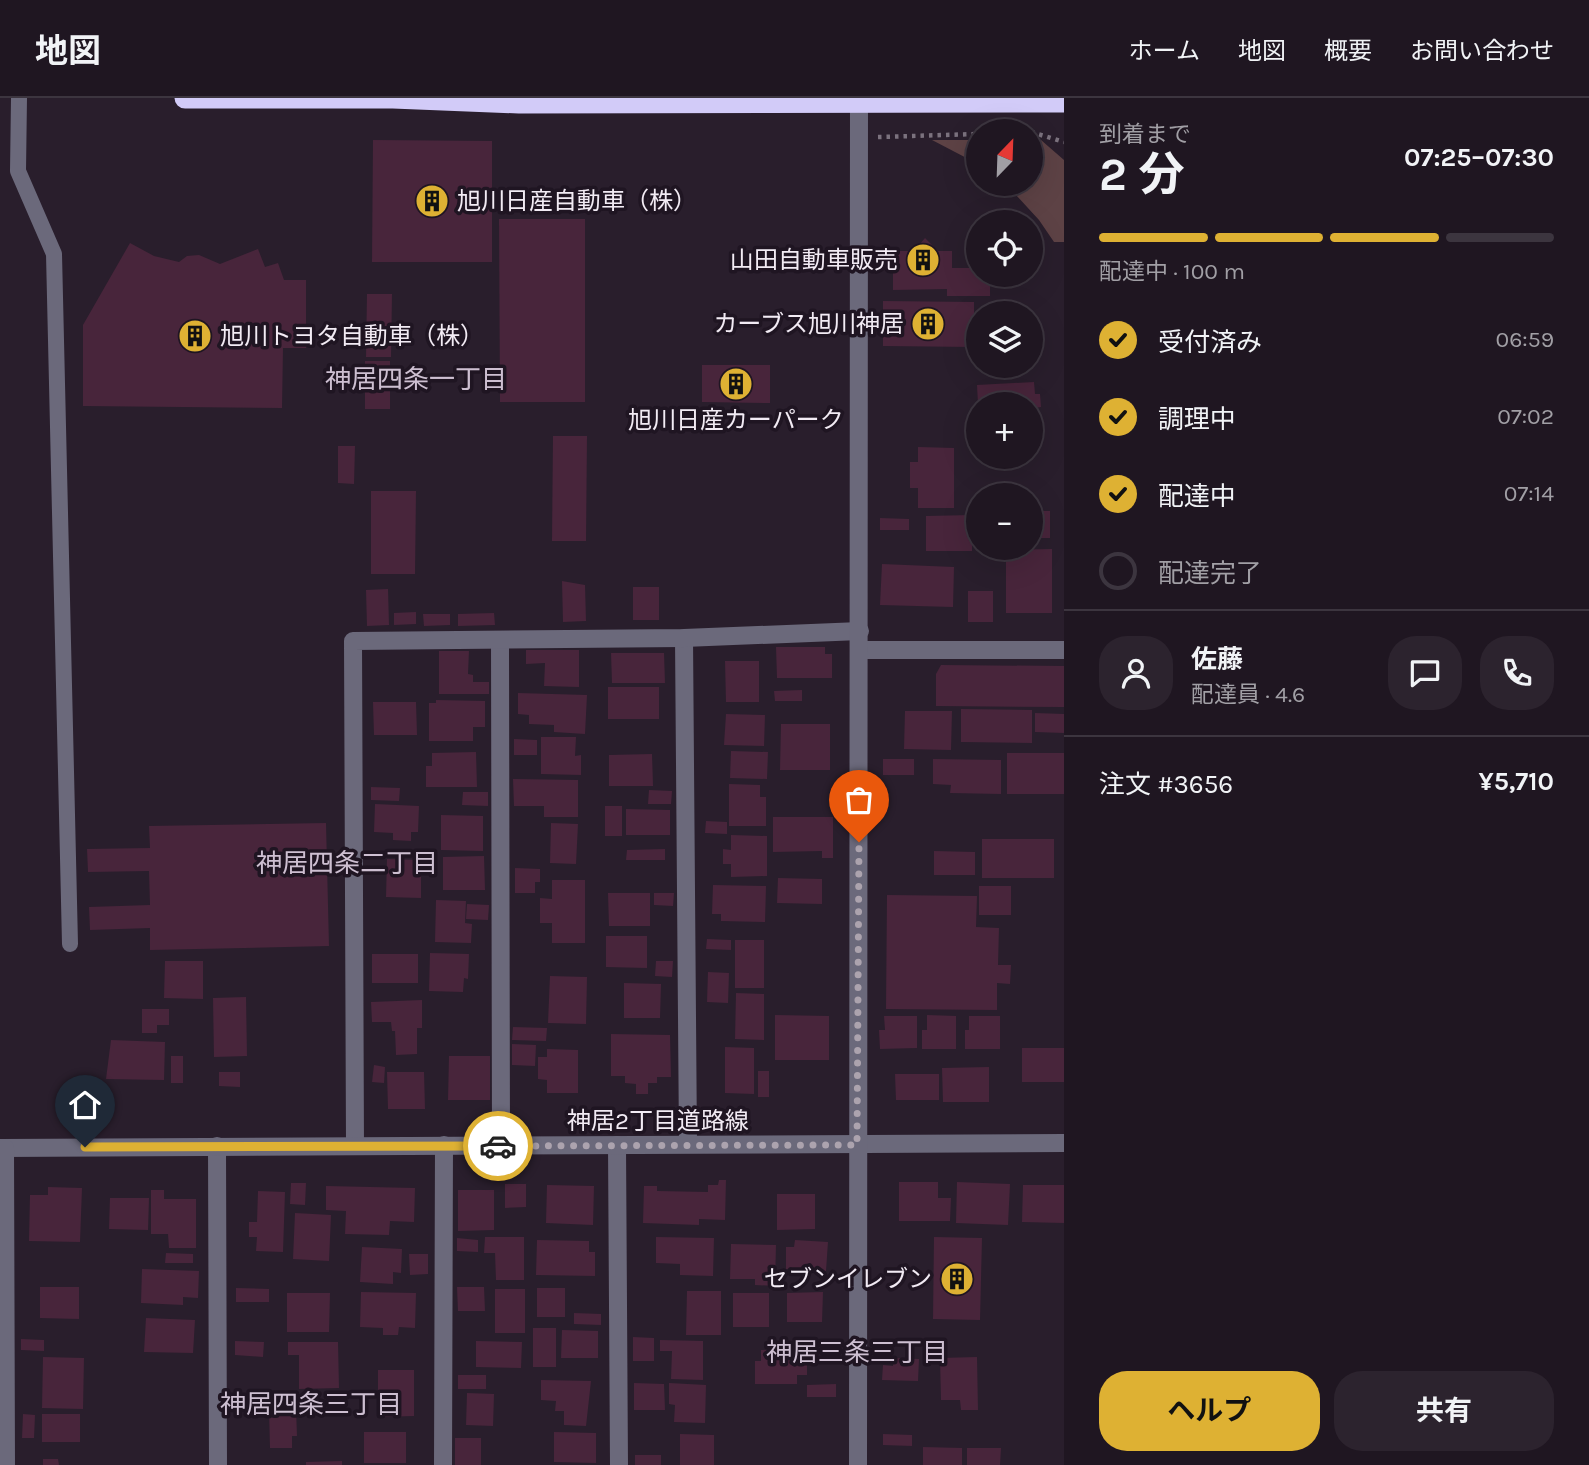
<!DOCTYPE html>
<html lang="ja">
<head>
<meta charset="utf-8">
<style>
	body { margin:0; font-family:Karla,"Noto Sans JP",sans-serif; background:#2c232e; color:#f1f3f6; height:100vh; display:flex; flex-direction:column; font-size:26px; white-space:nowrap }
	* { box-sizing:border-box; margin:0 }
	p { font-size:23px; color:#a19fa5 }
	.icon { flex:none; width:38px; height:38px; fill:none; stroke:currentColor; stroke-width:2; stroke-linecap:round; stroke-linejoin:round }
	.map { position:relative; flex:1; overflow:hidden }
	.sheet { display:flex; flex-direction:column; background:#1f1621; width:525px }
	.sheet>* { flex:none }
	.needle { width:46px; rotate:23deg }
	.fabs { position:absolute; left:966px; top:21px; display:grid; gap:14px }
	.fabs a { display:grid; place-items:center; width:77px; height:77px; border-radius:50%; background:#1f1621; box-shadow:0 7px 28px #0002,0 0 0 2px #3c353f; font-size:35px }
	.pin { position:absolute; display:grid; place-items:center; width:60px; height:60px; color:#fff; margin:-72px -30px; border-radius:50% 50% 50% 0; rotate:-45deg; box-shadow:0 0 7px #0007 }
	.pin .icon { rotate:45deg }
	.courier { position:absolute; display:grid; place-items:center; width:70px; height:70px; margin:-35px; border:5px solid #deb133; border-radius:50%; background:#fff; color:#222; box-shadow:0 2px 9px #0007 }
	.head em { font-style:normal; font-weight:700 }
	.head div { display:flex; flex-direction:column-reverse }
	.head { display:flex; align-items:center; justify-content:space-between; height:119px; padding:0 35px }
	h1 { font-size:46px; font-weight:700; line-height:52px }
	.bar { display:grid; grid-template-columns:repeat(4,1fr); gap:10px 7px; align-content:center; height:84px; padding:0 35px }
	.bar i { height:9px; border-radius:5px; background:#3c353f }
	.bar .selected { background:#deb133 }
	.bar p { grid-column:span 4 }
	.line { display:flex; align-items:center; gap:18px; padding:0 35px; border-top:2px solid #3c353f }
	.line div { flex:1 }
	.round { display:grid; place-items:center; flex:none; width:74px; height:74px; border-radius:28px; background:#2c232e }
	ol { padding:0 35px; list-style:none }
	li { display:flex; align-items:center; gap:21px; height:77px }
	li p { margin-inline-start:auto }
	li .icon { padding:7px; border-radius:50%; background:#deb133; color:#111; stroke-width:4 }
	li:last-child { color:#a19fa5 }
	li i { width:38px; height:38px; border:4px solid #3c353f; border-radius:50% }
	.button { display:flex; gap:14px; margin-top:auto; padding:14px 35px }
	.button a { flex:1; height:80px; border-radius:28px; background:#deb133; color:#111; font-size:28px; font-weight:700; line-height:80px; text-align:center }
	.button a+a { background:#2c232e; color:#f1f3f6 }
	header { display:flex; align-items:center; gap:42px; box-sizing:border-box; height:98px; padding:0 35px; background:#1f1621; border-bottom:2px solid #3c353f }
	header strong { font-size:33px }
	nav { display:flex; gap:38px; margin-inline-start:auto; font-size:24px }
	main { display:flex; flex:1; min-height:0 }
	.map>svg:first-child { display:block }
	.green { fill:#5d4245 }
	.building { fill:#48253b }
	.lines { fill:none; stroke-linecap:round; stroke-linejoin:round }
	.path { stroke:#7b727e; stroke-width:4.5; stroke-dasharray:3.5 5; stroke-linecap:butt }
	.lane { stroke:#6b697b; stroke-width:16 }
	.street { stroke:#6b697b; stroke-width:18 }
	.highway { stroke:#d2cbf8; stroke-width:21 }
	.done { stroke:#aca3ae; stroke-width:7; stroke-dasharray:0 12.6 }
	.route { stroke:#deb133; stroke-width:9 }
	.labels { text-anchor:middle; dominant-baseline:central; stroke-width:7; stroke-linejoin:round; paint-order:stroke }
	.poi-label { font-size:24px; fill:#f2ebf4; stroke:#1f1522; text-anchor:end }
	.street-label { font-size:24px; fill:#f2ebf4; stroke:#1f1522 }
	.neighbourhood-label { font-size:26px; fill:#cdbfd1; stroke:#1f1522 }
</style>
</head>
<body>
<header>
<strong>地図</strong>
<nav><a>ホーム</a><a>地図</a><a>概要</a><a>お問い合わせ</a></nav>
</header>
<main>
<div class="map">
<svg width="1064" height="1367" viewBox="0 0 1064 1367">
	<rect width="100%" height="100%" fill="#291e2c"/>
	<g class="green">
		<path d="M932,42H978V66Z"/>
		<path d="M1031,42H1041L1064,62V144H1054L1039,122L1006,86H1031Z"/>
	</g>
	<g class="building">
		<path d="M373,42L492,43V164H372Z"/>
		<path d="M499,121H585V304H500Z"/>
		<path d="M925,140L938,153H952V170H978V177H990V198H947V191L893,192V153H914Z"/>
		<path d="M130,145L154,158L179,164L187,158L199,157L220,166L258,151L265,169L278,165L284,182H306V250H283L282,310L83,308V227Z"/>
		<path d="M367,196H392L391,259H366Z"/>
		<path d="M883,203L974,204V249L883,248Z"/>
		<rect x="365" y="263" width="25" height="48"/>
		<path d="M702,267H770V305L702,304Z"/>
		<path d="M1034,284L1035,296H1040L1041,309L1035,310L1036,322L1031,323V306H978L977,287Z"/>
		<path d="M553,338H587L586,443H552Z"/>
		<path d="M338,348H355L354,386L338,385Z"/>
		<path d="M918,349L954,350V410H918V390H910V364H918Z"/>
		<path d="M371,393H416L415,476H371Z"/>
		<rect x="1031" y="413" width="19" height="27"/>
		<path d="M972,417V453H926V418Z"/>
		<path d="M880,420L909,421V432H880Z"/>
		<path d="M1052,451V515H1006V452Z"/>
		<path d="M882,466L954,469L953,509L880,507Z"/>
		<path d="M562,483L585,487L586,523L563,524Z"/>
		<rect x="633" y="489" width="26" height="33"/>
		<path d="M388,491L389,527L367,528L366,492Z"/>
		<rect x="968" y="493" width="25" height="31"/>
		<path d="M416,514V526L394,527V515Z"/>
		<path d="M494,515L495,527L458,528V516Z"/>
		<path d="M423,516H450V527L424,528Z"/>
		<path d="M776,549H825V556H832V580H777Z"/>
		<path d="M526,552H579V589L544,588L545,565L526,566Z"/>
		<path d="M439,553H469L468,576L473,577V584H489V596H439Z"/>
		<path d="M611,555H664L665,585H612Z"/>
		<path d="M725,563H759V604H726Z"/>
		<path d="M941,567L1064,568V609L936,608V576Z"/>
		<rect x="608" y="589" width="51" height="32"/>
		<path d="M802,592V603H775L774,593Z"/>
		<path d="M518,595L587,597L585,636L554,634V627L529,626V617L518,616Z"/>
		<path d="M436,602L485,603V629H473V643H429V605H436Z"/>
		<path d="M373,604H416L417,637H374Z"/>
		<path d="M961,611L1032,612V645L961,644Z"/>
		<path d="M905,613H952L951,652L904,651Z"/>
		<path d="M1035,615L1064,616V635L1035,634Z"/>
		<path d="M726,616L765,617L764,648L724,647Z"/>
		<path d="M781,626H830V672H780Z"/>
		<path d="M541,639H576L575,658L581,657V677L541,676Z"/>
		<path d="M514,641L537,642V657H514Z"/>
		<path d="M731,653L768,654L767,681L730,680Z"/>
		<path d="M476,654L477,689H426V668H432V655Z"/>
		<rect x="1007" y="655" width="57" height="41"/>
		<path d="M652,656L653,688H609V657Z"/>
		<rect x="883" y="661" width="31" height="16"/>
		<path d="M933,661L1001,662V696L950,695L951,687L933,686Z"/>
		<path d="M513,681L578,682V719H544V708H514Z"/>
		<path d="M729,686L760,687V699H766V728H729Z"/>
		<path d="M371,689L400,690L399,703L371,702Z"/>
		<path d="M649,692L672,693L671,706H648Z"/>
		<path d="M463,694H488V708L462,707Z"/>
		<path d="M375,706L419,708L418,734H411V743L393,742V735L374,734Z"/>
		<rect x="605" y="708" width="17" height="30"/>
		<path d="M626,711L670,712V737H626Z"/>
		<path d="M441,717L483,718V753L441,752Z"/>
		<path d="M773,719H833V760H822V753L773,754Z"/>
		<path d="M706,723L727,724V736L705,735Z"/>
		<path d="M326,725L329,848L150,852V830L90,832L89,809L150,807L149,773L88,774L87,751L150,750L149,728Z"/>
		<path d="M551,725L578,726L576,766L550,765Z"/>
		<path d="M731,737L767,738V778L731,779V766H723V751L731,752Z"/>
		<rect x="982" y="741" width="72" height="39"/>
		<path d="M665,751V762H626L627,752Z"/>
		<path d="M934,753L975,754V777H934Z"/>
		<path d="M484,758L485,792H443V759Z"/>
		<path d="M387,761L421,762V800L386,799Z"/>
		<path d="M515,770L540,771V784H535V795H515Z"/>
		<path d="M778,780L822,781V806L777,805Z"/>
		<path d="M552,782H585V845H552V825H540V800L552,801Z"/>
		<path d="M713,787L766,788L765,824L721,823V816H712Z"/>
		<rect x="979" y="788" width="32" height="29"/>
		<path d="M608,795H650V828H609Z"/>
		<path d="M654,795H674L673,808L654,807Z"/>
		<path d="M887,797L977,798L976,829L999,830L998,867H1011L1010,886L997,885V912L886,911Z"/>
		<path d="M436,802L466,803L465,825L472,826L471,845L435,844Z"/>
		<path d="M467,806L489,807L488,822L466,821Z"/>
		<path d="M606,838H647V870L606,869Z"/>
		<path d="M707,841L731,842V852L706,851Z"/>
		<rect x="735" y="842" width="29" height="48"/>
		<path d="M430,855L469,856L468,881L464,880L463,894L429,893Z"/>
		<rect x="372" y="856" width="46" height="29"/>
		<path d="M165,863H203V901L164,900Z"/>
		<path d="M656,863H673L672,879L655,878Z"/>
		<path d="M708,874L729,875L728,905L707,904Z"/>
		<path d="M550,878L587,879L586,926L548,925Z"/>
		<path d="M624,885L661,886L660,920H624Z"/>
		<path d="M736,895L764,896V942L735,941Z"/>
		<path d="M246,899L247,958L214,959L213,900Z"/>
		<path d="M422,902V930H417V956L396,957L395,933H392L391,924H372L371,904Z"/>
		<path d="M142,911H169V927H157V935H142Z"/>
		<path d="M775,917L829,918V962H775Z"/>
		<path d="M927,917L956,918V951H922V932H927Z"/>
		<path d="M884,918H917V950L880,951L879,932H885Z"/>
		<path d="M969,918H1000V951H965V932H969Z"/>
		<path d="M513,929L547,930L546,943L512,942Z"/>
		<path d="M611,936L670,937L671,979H657V985H648V996H636V986L625,985V978H611Z"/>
		<path d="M111,942L165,944L164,982L106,981Z"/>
		<path d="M512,946L536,947L535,968L512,967Z"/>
		<path d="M725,949L754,950V996L725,995Z"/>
		<rect x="1022" y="950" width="42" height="34"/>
		<path d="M547,951L578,952V995H547V982L538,981V959H547Z"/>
		<rect x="171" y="958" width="12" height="27"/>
		<path d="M449,958H490V1002H448Z"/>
		<path d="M374,967L385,969L384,985L372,984Z"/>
		<path d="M989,969V1004H943L942,970Z"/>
		<rect x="758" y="973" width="11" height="26"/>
		<path d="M219,974H240V989L219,988Z"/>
		<path d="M387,974H424L425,1011H388Z"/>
		<path d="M895,976H939V1002H896Z"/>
		<path d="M719,1082H726L725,1122L699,1121V1127L643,1125L644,1088H657V1093L708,1094V1087H718Z"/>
		<path d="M899,1084H938V1100H951L950,1123H899Z"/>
		<path d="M957,1084L1010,1086L1008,1127L956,1125Z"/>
		<path d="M291,1085H306L305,1107L290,1106Z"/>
		<path d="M505,1086H526V1109L505,1110Z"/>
		<path d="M547,1087L594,1088L593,1127L546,1125Z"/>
		<path d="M1023,1087H1064V1125L1022,1124Z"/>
		<path d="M326,1088L415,1090L414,1124L390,1123L389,1137L345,1136L346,1113L326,1112Z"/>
		<path d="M48,1089L82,1090L80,1144L29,1143L30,1097H48Z"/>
		<path d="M151,1092H164V1101H196V1150H169L168,1136H151Z"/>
		<path d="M458,1092H494V1132L458,1133Z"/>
		<path d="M258,1093L285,1094L283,1154L256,1153L257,1139H249V1124H257Z"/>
		<path d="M777,1096H815V1131L777,1132Z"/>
		<path d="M110,1100H149L148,1132L109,1131Z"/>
		<path d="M295,1115L331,1117L329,1163L293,1161Z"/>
		<path d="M485,1139H524V1182H496L495,1155H484Z"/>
		<path d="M656,1139L714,1140L713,1178L680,1177V1166L656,1165Z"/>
		<path d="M934,1139L982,1140L980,1222L933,1221Z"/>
		<path d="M457,1140L478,1142V1154L457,1153Z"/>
		<path d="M537,1142L589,1143V1154H595V1178L536,1177Z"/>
		<path d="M795,1142L828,1144L826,1173L786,1171V1149H794Z"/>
		<path d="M731,1146L776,1147L775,1188L755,1187V1181H730Z"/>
		<path d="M362,1149L402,1151L401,1175L393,1174V1186L360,1184Z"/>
		<path d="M166,1155L193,1156V1165H165Z"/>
		<path d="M409,1156H428V1176L410,1177Z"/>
		<path d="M142,1171L199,1173L198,1200L183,1199V1207L141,1205Z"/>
		<path d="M40,1189H79V1221L40,1220Z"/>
		<path d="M457,1189H484L485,1213H458Z"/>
		<path d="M236,1190L269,1191V1204H236Z"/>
		<rect x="537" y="1190" width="28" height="29"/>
		<rect x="495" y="1191" width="30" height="44"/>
		<path d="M687,1193H721V1237H686Z"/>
		<path d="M361,1194L416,1195L415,1230L399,1229L398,1237H383V1230L360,1229Z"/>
		<path d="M823,1194L822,1224H787V1195Z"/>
		<path d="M287,1195H330L329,1234H287Z"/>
		<rect x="733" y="1195" width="36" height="34"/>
		<path d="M574,1215L601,1216V1227L574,1226Z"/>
		<path d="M146,1220L195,1222L193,1255L144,1254Z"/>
		<rect x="533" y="1230" width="23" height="39"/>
		<path d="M562,1232L598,1233V1260H561Z"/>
		<path d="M633,1239L654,1240V1263H633Z"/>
		<path d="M21,1241L44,1242V1253L21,1252Z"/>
		<path d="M660,1242L703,1243V1282L671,1281L672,1253H660Z"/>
		<path d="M235,1243L264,1244L263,1259L235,1257Z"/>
		<path d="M476,1243L522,1244L521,1270L476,1269Z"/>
		<path d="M288,1244H338L339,1290L299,1291V1257H288Z"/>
		<path d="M761,1252L807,1253V1277H797V1286H755V1263H761Z"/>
		<path d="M43,1259L84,1260L83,1311L42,1310Z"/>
		<path d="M977,1259L978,1312H961L960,1302H941L940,1260Z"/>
		<path d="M893,1260L919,1261L918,1283L882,1282L883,1267L893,1268Z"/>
		<path d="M378,1272H414V1318L378,1319Z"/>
		<rect x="458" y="1277" width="28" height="14"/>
		<path d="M541,1282L591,1283L586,1328L564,1327V1313H555L556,1303L541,1302Z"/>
		<path d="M634,1285L664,1286L665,1312H634Z"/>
		<path d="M669,1285L706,1287L705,1325L674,1324L675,1307L669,1306Z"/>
		<path d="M836,1286V1299H807V1287Z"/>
		<path d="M467,1295L494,1296L493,1328L466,1327Z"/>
		<path d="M234,1298H263V1311L234,1310Z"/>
		<path d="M296,1310L297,1338H292V1350H270L269,1311Z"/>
		<path d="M23,1316L35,1317L34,1340H22Z"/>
		<rect x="42" y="1316" width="38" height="28"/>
		<rect x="364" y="1334" width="42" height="31"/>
		<path d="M554,1334L596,1335V1365L554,1364Z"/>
		<path d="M680,1336L714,1337V1367H680Z"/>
		<path d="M883,1336L912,1337V1348L883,1347Z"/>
		<rect x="455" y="1340" width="26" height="27"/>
		<path d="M923,1349L962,1350V1367H923Z"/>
		<path d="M967,1350H1001L1000,1367H967Z"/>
		<rect x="635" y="1357" width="26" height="10"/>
		<path d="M43,1361H58L59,1367H43Z"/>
		<path d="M342,1363V1367H306V1364Z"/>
	</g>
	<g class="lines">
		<g class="path">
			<path d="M1031,34L1064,44"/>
			<path d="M878,39L978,36"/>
		</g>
		<path class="lane" d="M19,0L18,73L54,156L70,846"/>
		<g class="street">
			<path d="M684,540L688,1046"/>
			<path d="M500,542L501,1048"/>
			<path d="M860,552H1064"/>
			<path d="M617,1047L619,1367"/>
			<path d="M217,1048L218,1367"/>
			<path d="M355,1048L353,543L684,540L860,533"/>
			<path d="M0,1050L1064,1045"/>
			<path d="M5,1050L6,1367"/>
			<path d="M443,1367L444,1047"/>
			<path d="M858,1367L859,0"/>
		</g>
		<path class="highway" d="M185,0H393L519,5L1064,4"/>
	</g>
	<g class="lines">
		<path class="done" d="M498,1048L857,1047L859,744"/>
		<path class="route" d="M85,1049L498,1048"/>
	</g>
	<defs>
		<symbol id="building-disc" viewBox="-11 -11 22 22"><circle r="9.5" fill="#deb133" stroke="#1f1522"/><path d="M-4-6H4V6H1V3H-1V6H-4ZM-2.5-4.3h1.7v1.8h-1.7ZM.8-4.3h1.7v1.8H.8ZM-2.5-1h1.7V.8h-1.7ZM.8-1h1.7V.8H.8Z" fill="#111"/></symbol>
	</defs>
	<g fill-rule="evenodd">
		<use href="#building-disc" x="413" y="84" width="38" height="38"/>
		<use href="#building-disc" x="904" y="143" width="38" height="38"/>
		<use href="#building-disc" x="909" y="207" width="38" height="38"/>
		<use href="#building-disc" x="176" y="219" width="38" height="38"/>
		<use href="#building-disc" x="717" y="267" width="38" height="38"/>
		<use href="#building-disc" x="938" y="1162" width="38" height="38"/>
	</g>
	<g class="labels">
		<g class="poi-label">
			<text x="457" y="103" text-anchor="start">旭川日産自動車（株）</text>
			<text x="898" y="162">山田自動車販売</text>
			<text x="904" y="226">カーブス旭川神居</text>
			<text x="220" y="238" text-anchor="start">旭川トヨタ自動車（株）</text>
			<text x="736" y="322" text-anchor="middle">旭川日産カーパーク</text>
			<text x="932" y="1181">セブンイレブン</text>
		</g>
		<g class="street-label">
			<text x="658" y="1023">神居2丁目道路線</text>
		</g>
		<g class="neighbourhood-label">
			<text x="416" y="281">神居四条一丁目</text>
			<text x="347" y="765">神居四条二丁目</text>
			<text x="857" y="1254">神居三条三丁目</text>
			<text x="311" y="1306">神居四条三丁目</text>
		</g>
	</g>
</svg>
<div class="fabs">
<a><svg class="needle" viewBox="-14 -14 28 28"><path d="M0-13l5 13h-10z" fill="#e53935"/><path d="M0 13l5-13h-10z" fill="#a19fa5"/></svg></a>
<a><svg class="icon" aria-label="locate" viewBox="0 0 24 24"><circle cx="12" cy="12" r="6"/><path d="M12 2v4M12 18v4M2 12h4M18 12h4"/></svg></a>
<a><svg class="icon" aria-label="layers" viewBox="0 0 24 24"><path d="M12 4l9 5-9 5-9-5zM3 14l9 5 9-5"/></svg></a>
<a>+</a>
<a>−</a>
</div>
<div class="pin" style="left:859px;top:744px;background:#ea580c"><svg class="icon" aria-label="bag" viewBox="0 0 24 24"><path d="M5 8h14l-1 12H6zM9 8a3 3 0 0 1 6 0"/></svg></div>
<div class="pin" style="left:85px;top:1049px;background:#1f2937"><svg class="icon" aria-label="home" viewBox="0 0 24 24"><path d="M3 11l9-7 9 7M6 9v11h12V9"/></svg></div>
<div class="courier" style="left:498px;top:1048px"><svg class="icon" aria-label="car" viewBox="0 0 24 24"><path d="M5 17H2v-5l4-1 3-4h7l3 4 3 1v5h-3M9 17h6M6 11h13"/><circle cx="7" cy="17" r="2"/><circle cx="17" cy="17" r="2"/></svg></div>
</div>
<section class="sheet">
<div class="head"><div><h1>2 分</h1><p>到着まで</p></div><em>07:25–07:30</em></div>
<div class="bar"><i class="selected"></i><i class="selected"></i><i class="selected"></i><i></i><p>配達中 · 100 m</p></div>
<ol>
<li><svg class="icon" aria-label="check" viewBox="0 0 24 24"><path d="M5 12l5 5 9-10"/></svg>受付済み<p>06:59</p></li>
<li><svg class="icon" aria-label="check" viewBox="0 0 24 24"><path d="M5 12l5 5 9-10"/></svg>調理中<p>07:02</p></li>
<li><svg class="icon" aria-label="check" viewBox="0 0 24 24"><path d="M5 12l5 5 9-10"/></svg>配達中<p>07:14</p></li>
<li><i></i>配達完了</li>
</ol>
<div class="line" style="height:126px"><a class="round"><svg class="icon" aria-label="person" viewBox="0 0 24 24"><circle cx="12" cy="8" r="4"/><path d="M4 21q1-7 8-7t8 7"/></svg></a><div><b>佐藤</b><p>配達員 · 4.6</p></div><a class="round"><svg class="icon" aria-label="chat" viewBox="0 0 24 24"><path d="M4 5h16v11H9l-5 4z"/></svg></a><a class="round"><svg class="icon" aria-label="phone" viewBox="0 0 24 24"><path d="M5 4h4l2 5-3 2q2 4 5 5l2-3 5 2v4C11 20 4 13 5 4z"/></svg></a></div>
<div class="line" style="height:91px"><div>注文 #3656</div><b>¥5,710</b></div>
<div class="button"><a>ヘルプ</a><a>共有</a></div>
</section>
</main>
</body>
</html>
